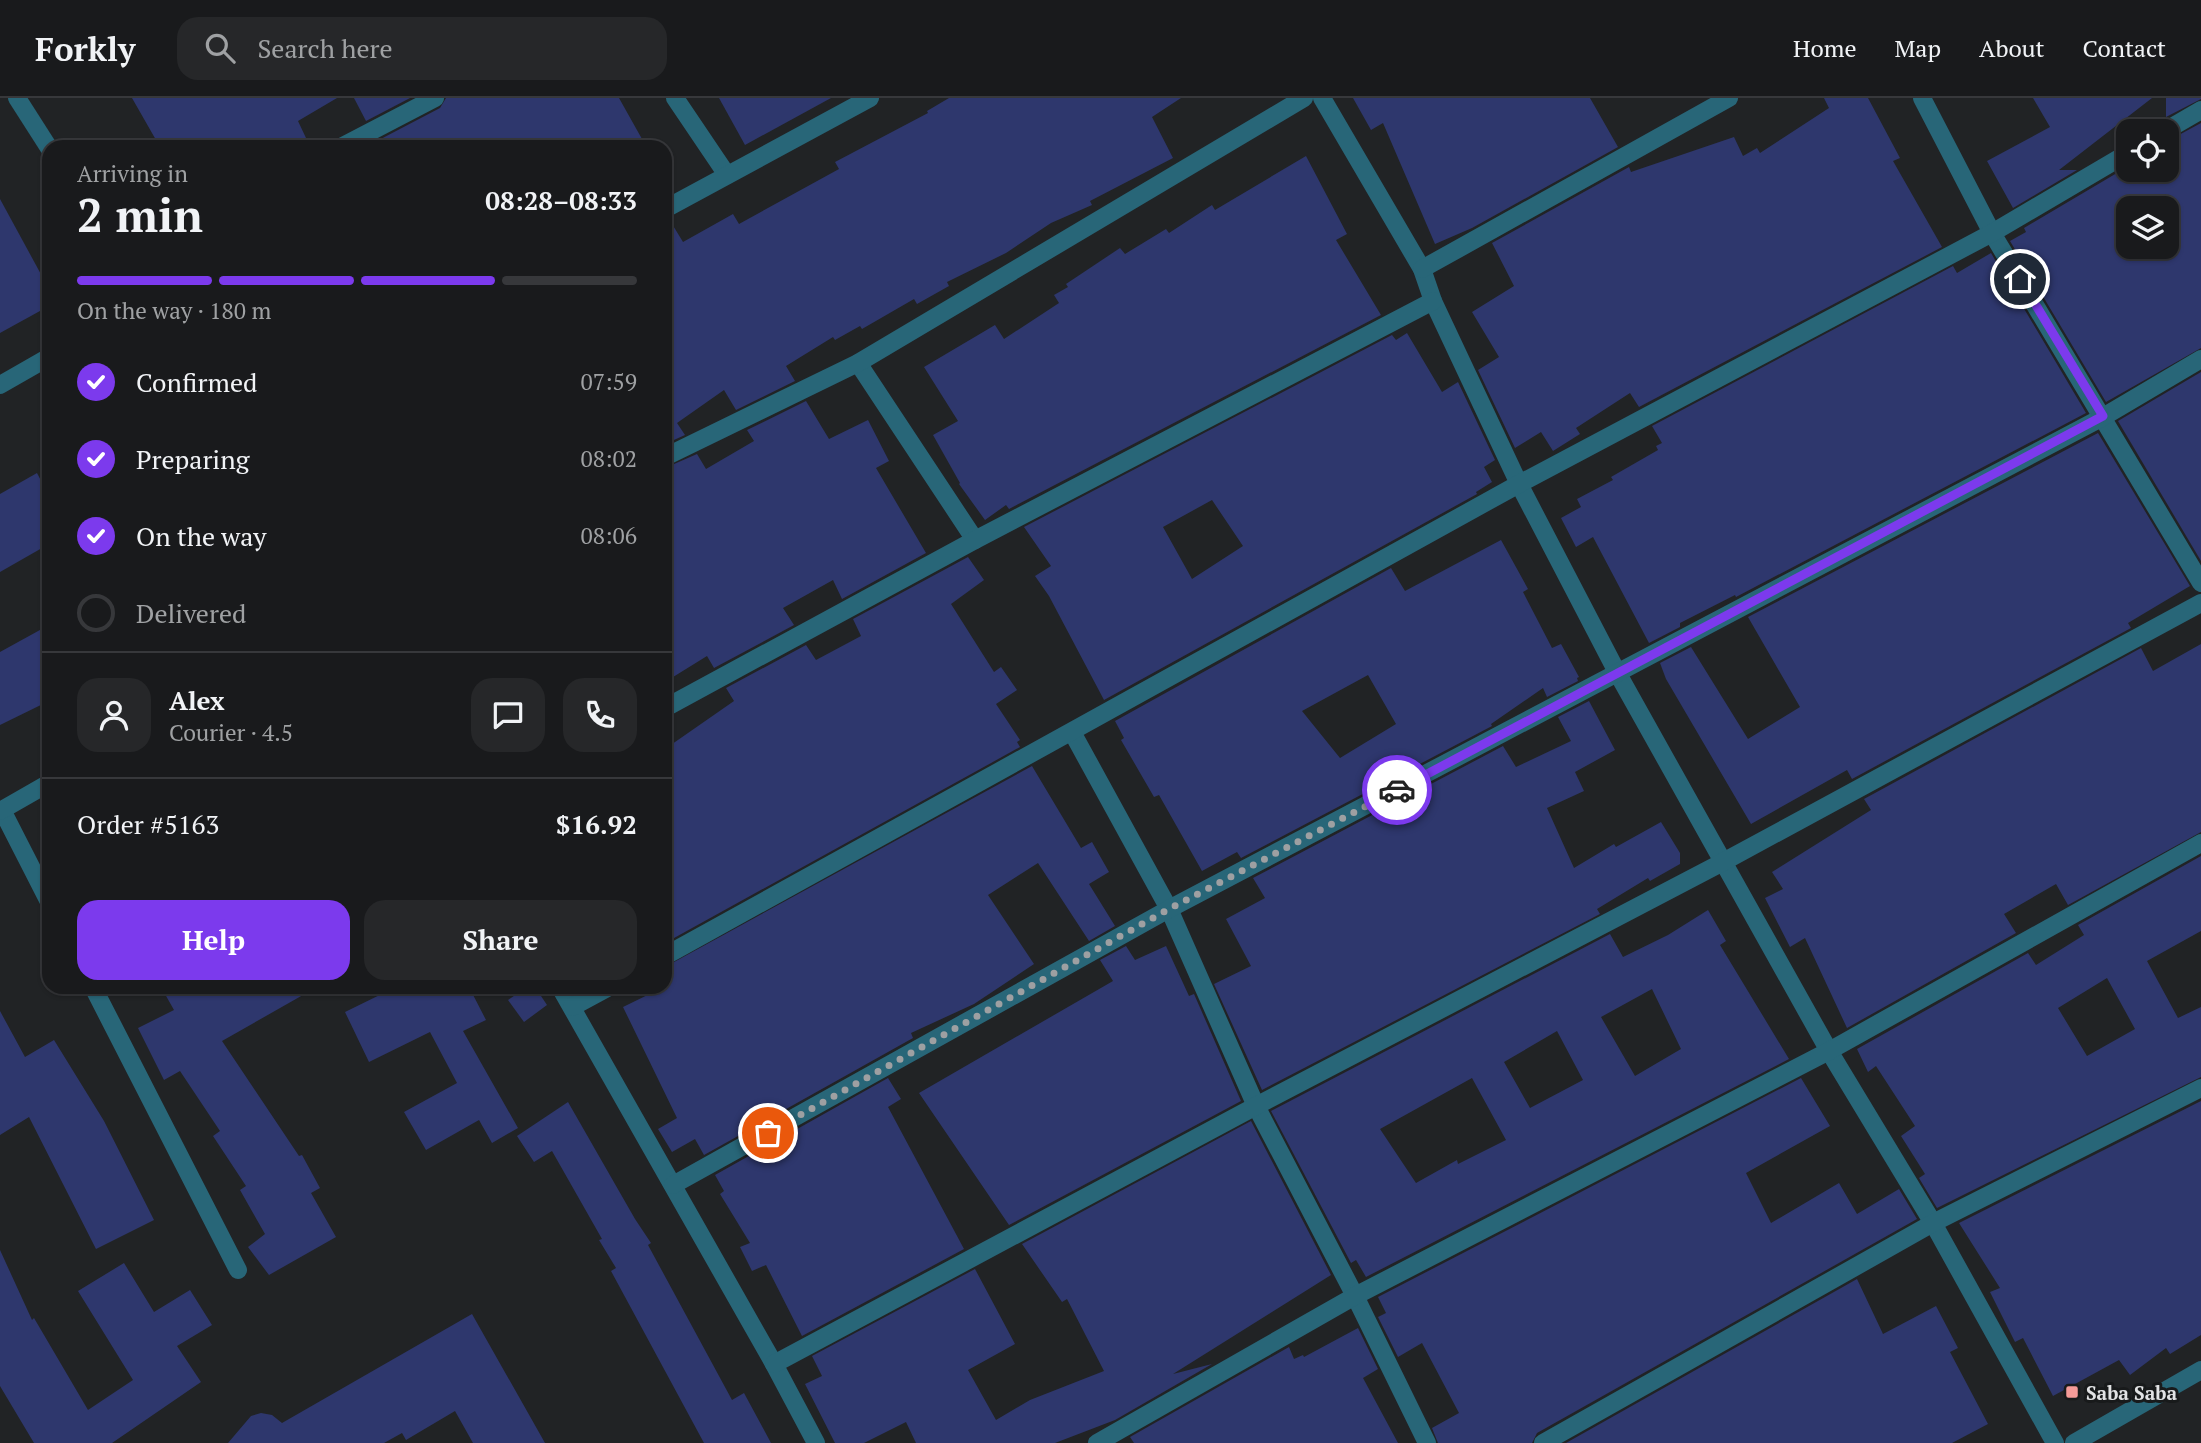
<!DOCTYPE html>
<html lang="en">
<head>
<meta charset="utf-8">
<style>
	body { margin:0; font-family:"PT Serif",serif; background:#262729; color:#f1f3f6; height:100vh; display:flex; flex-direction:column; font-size:26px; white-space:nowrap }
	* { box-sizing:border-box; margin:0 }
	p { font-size:23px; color:#9fa1a3 }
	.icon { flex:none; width:38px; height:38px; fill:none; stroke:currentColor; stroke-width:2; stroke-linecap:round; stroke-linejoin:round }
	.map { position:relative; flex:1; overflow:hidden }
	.drawer { position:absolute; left:42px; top:42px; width:630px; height:854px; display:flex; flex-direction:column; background:#191a1c; border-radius:21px; box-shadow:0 2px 5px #0004,0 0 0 2px #37383b }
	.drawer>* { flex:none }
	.tools { position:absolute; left:2116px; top:21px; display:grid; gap:14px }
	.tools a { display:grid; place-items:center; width:63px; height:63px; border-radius:14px; background:#191a1c; box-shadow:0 2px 5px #0004,0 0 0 2px #37383b; font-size:35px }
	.pin { position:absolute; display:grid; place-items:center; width:60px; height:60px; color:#fff; margin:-30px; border:4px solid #fff; border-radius:50%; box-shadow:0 2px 7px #0007 }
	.courier { position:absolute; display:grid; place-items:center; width:70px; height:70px; margin:-35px; border:5px solid #7c3aed; border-radius:50%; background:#fff; color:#222; box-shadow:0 2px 9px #0007 }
	.summary em { font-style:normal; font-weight:700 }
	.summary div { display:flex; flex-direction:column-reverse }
	.summary { display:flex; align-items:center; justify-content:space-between; height:119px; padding:0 35px }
	h1 { font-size:46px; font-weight:700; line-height:52px }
	.bar { display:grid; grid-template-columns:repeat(4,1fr); gap:10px 7px; align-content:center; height:84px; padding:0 35px }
	.bar i { height:9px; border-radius:5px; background:#37383b }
	.bar .current { background:#7c3aed }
	.bar p { grid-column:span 4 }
	.line { display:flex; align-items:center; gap:18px; padding:0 35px; border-top:2px solid #37383b }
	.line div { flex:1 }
	.round { display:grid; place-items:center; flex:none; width:74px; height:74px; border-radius:21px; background:#262729 }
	ol { padding:0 35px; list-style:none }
	li { display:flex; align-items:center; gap:21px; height:77px }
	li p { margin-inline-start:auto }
	li .icon { padding:7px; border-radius:50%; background:#7c3aed; color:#fff; stroke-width:4 }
	li:last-child { color:#9fa1a3 }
	li i { width:38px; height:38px; border:4px solid #37383b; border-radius:50% }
	.button { display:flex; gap:14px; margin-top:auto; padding:14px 35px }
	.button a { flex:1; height:80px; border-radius:21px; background:#7c3aed; color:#fff; font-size:28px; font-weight:700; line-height:80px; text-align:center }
	.button a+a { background:#262729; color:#f1f3f6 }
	header { display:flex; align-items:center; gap:42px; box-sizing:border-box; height:98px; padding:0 35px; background:#191a1c; border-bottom:2px solid #37383b }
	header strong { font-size:33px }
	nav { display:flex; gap:38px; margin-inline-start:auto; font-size:24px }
	.search { width:490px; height:63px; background:#262729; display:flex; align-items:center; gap:18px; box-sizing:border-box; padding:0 24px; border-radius:21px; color:#9fa1a3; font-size:26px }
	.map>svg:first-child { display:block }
	.building { fill:#2e376d; fill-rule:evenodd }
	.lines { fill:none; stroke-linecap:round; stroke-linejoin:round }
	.minor { stroke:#286678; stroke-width:18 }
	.done { stroke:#9ea0a2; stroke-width:7; stroke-dasharray:0 12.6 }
	.route { stroke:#7c3aed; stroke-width:9 }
	.poi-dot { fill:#f59b98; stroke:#181a1b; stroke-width:2.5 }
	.labels { text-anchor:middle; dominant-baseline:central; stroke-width:6; stroke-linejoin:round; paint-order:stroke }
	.poi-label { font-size:19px; font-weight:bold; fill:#e2e3e5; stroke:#181a1b; text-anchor:start }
</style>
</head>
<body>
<header>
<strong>Forkly</strong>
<div class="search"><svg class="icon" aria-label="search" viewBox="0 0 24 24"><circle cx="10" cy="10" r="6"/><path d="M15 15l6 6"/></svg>Search here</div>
<nav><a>Home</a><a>Map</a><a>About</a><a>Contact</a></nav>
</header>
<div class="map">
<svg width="2201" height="1345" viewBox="0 0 2201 1345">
	<rect width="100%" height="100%" fill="#212325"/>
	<g class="building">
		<path d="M132,0H337L298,23L306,40L288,49H160Z"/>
		<path d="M354,0H410L366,23Z"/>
		<path d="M446,0H619L642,41L627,49H380L377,43L440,10Z"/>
		<path d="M719,0H831L745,47Z"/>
		<path d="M949,0H1181L1152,19L1173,60L1090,103L1092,107L1051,125L1006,155L947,184L949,188L917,206L914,201L862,231L860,228L835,242L833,239L786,268L795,283L736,312L724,292L677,325L685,337L665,346V122L669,121L683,144L733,116L739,126L839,71L835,64L928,15L927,13Z"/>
		<path d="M1353,0H1590L1618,49L1472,130L1435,146L1383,25L1371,32Z"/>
		<path d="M1824,0H1868L1900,60L1893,63L1942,149L1639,309L1630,295L1576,330L1580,336L1553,353L1541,334L1515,350L1478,272L1499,259L1472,214L1514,188L1492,145L1629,69L1631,74L1734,39L1743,58L1757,50L1760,55L1829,10Z"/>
		<path d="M2033,0H2152L2059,72H2077L2013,110L1987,63L2050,29Z"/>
		<path d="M2166,0H2201V1L2166,19Z"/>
		<path d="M2201,25V250L2106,304L2010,143L2026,134L2024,130L2122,72H2166V44ZM2128,110H2166V149H2128Z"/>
		<path d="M1306,58L1347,136L1336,142L1381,217L1009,411L1006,407L985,422L959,386L960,385L933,337L958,323L924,269L995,227L1004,241L1059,205L1054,197L1068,189L1066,186L1120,150L1125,156L1166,131L1169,135L1212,107L1215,112Z"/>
		<path d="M0,101L49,191V208L0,235Z"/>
		<path d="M1991,155L2086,315L1736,499L1735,497L1680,525V529L1649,545L1593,439L1576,449L1561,420L1581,409L1577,401L1613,382L1611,379L1658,352L1656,348L1662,345L1652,328L1953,168L1957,175Z"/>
		<path d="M1407,235L1442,294L1458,284L1495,362L1484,369L1492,384L1476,394L1477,396L1104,602L1049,498L1035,478L1051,468L1024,429L1392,237L1396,242ZM1212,402L1243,448L1192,481L1163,429Z"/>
		<path d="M2201,274V463L2118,323Z"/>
		<path d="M806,303L829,341L868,322L889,363L876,370L926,455L842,501L833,482L783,510L794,527L714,570L707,558L665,584V370L697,356L706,371L754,343L747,332Z"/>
		<path d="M2098,335L2190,488L2128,525L2131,530L1852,681L1847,672L1751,726L1666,581L1660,565L1691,549L1748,641L1800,609L1748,519Z"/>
		<path d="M37,375L49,398V446L0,474V396Z"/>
		<path d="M1501,442L1528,491L1523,494L1552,550L1561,546L1579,579L1577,580L1578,583L1547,599L1543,590L1491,626L1492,628L1241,760L1237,754L1202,773L1159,697L1154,699L1121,642L1124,640L1115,623L1391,470L1405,493ZM1368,577L1396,626L1340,660L1302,613Z"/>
		<path d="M968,459L984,482L951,506L994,574L1001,569L1017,592L996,606L1020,642L1017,644L1020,649L665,845V651L734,603L726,590L806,547L816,562L861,538L853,521Z"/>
		<path d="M49,527V603L0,627V554Z"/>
		<path d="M2201,546V734L2068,807L2056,786L2004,816L2016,835L1847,930L1805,840L1790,849L1765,800L1783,791L1772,774L1871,712L1864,701L2141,550L2153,573Z"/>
		<path d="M1589,603L1615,652L1575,674L1584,693L1547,710L1574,770L1614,746L1616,749L1661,724L1680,755V766L1650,783L1648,780L1597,811L1600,816L1262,992L1214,886L1251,868L1226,821L1265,800L1253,780L1503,648L1516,669L1571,643L1558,619Z"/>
		<path d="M1032,668L1081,750L1092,744L1109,774L1089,786L1115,828L1089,843L1038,765L988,797L1034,866L974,906L911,935L913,940L704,1057L695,1041L672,1054L658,1031L677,1020L623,909L668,887L665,882V869Z"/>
		<path d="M2201,758V833L2147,863L2178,920L2201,909V979L1937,1110L1919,1080L1925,1076L1901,1038L1915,1028L1876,968L1868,974L1857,951L2028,855L2036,867L2084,837L2078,827ZM2107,880L2135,931L2087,958L2058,910Z"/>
		<path d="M1708,812L1726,843L1720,847L1789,961L1366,1179L1356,1162L1351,1165L1271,1013L1610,836L1623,859L1668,837ZM1652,891L1681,951L1635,978L1601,919ZM1557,933L1583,982L1530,1010L1504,964ZM1472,980L1506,1042L1458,1066L1457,1062L1416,1085L1380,1031Z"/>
		<path d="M1126,848L1135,862L1166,848L1189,898L1194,896L1241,1003L1009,1127L919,995L1113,883L1100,862Z"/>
		<path d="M161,889H317L222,943L299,1058L302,1057L320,1090L311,1095L336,1139L269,1177L248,1149L265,1136L240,1092L246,1088L213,1038L220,1033L180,973L164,982L138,930L174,912Z"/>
		<path d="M396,889H469L486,922L463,933L518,1030L492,1045L479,1022L426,1052L404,1014L457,985L430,934L369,964L345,914Z"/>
		<path d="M527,889H535L547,907L524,924L508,902Z"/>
		<path d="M0,913L25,959L54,942L104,1023L154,1122L96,1151L29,1019L0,1037Z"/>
		<path d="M888,980L901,1001L888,1009L964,1151L802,1238L766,1167L752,1173L740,1149L750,1145L720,1096L724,1093L715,1077Z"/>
		<path d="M1801,980L1830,1028L1746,1075L1771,1125L1839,1085L1857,1116L1899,1091L1917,1121L1537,1335L1532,1345H1438L1432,1330L1459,1315L1422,1245L1398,1259L1378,1219L1386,1215L1378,1199Z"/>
		<path d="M2201,1003V1237L2170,1256L2166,1250L2130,1277L2119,1262L2053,1298L2023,1240L2015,1244L1990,1194L2000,1190L1959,1125Z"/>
		<path d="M568,1004L635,1121L651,1145L648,1147L732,1302L744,1295L771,1345H704L611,1173L616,1170L599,1142L602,1141L552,1053L534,1064L517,1038Z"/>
		<path d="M1251,1023L1331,1177L1173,1276L1212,1266L1115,1322L1055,1345H916L906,1324L864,1345H835L805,1286L822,1278L812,1258L975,1171L1015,1246L968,1272L996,1322L1030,1302L1104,1273L1067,1201L1062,1204L1022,1146Z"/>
		<path d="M0,1152L32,1222L34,1220L88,1312L133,1282L78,1193L124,1165L154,1214L190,1192L212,1227L177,1248L201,1284L112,1345H34L0,1288Z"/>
		<path d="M1857,1181L1883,1236L1936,1208L1958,1250L1950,1254L1988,1326L1952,1345H1566Z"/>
		<path d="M472,1216L545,1345H473L455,1313L406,1342L402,1335L384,1345H228L251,1318L261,1315L272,1317L282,1325Z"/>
		<path d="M1358,1230L1378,1271L1363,1280L1398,1345H1134L1130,1339L1289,1249L1294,1261L1303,1257L1304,1259Z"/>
	</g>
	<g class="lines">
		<g class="minor">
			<path d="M17,0L49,50"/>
			<path d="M675,0L727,77"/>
			<path d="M1322,0L1422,171L1433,203L1519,386L1618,576L1829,953L1933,1125L2055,1345"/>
			<path d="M1922,0L1992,135L2201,485"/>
			<path d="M2165,33L2201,12"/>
			<path d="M341,49L435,0"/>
			<path d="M665,111L870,0"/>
			<path d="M1422,171L1729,0"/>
			<path d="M858,265L975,442"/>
			<path d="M0,287L49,259"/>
			<path d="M665,359L858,265L1304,0"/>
			<path d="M665,610L975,442L1433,203"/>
			<path d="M1072,634L1169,811L1256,1008L1355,1198L1427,1345"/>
			<path d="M2,712L49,804"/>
			<path d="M0,713L49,685"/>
			<path d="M665,858L1519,386L1992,135L2128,55"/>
			<path d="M93,889L238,1172"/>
			<path d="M560,889L774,1266L816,1345"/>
			<path d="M572,909L609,889"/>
			<path d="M673,1087L1169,811L2103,319L2201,261"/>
			<path d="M774,1266L1256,1008L1723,764L2201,505"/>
			<path d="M1097,1345L1355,1198L1829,953L2201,745"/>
			<path d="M1543,1345L1933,1125L2201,990"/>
			<path d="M2074,1345L2201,1272"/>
		</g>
	</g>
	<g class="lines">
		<path class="done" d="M768,1035L1169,811L1397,692"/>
		<path class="route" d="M1397,692L2103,318L2020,181"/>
	</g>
	<rect class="poi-dot" x="2065" y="1287" width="14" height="14" rx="3.5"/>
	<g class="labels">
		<g class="poi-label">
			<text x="2086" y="1294">Saba Saba</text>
		</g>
	</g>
</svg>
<div class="tools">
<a><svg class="icon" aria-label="locate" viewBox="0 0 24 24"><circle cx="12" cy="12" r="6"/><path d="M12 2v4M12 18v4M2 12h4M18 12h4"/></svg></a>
<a><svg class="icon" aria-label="layers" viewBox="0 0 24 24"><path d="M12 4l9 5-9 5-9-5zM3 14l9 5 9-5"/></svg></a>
</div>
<div class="pin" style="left:768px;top:1035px;background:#ea580c"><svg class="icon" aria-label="bag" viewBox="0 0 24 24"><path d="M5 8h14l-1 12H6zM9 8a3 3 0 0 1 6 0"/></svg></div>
<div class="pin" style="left:2020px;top:181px;background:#1f2937"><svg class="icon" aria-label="home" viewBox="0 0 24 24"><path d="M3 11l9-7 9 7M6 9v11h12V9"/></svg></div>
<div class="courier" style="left:1397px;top:692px"><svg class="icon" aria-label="car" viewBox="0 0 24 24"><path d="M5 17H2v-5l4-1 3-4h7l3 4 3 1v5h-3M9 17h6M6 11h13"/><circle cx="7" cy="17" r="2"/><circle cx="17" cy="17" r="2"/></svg></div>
<section class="drawer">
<div class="summary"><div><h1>2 min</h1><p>Arriving in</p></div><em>08:28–08:33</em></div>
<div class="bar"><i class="current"></i><i class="current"></i><i class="current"></i><i></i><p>On the way · 180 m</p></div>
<ol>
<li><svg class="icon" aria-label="check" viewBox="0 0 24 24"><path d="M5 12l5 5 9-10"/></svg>Confirmed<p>07:59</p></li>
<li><svg class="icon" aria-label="check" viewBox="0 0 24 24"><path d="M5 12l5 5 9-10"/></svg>Preparing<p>08:02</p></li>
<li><svg class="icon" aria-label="check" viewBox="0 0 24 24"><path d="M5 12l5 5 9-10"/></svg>On the way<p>08:06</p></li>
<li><i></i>Delivered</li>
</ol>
<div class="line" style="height:126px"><a class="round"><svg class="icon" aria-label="person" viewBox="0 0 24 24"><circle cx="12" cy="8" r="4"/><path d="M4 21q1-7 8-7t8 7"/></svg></a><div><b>Alex</b><p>Courier · 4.5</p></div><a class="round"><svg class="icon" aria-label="chat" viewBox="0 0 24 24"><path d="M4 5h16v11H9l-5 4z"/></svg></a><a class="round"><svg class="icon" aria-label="phone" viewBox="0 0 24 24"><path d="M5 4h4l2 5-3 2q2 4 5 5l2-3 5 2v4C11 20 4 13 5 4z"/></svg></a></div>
<div class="line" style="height:91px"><div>Order #5163</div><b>$16.92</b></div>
<div class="button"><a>Help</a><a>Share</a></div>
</section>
</div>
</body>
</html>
